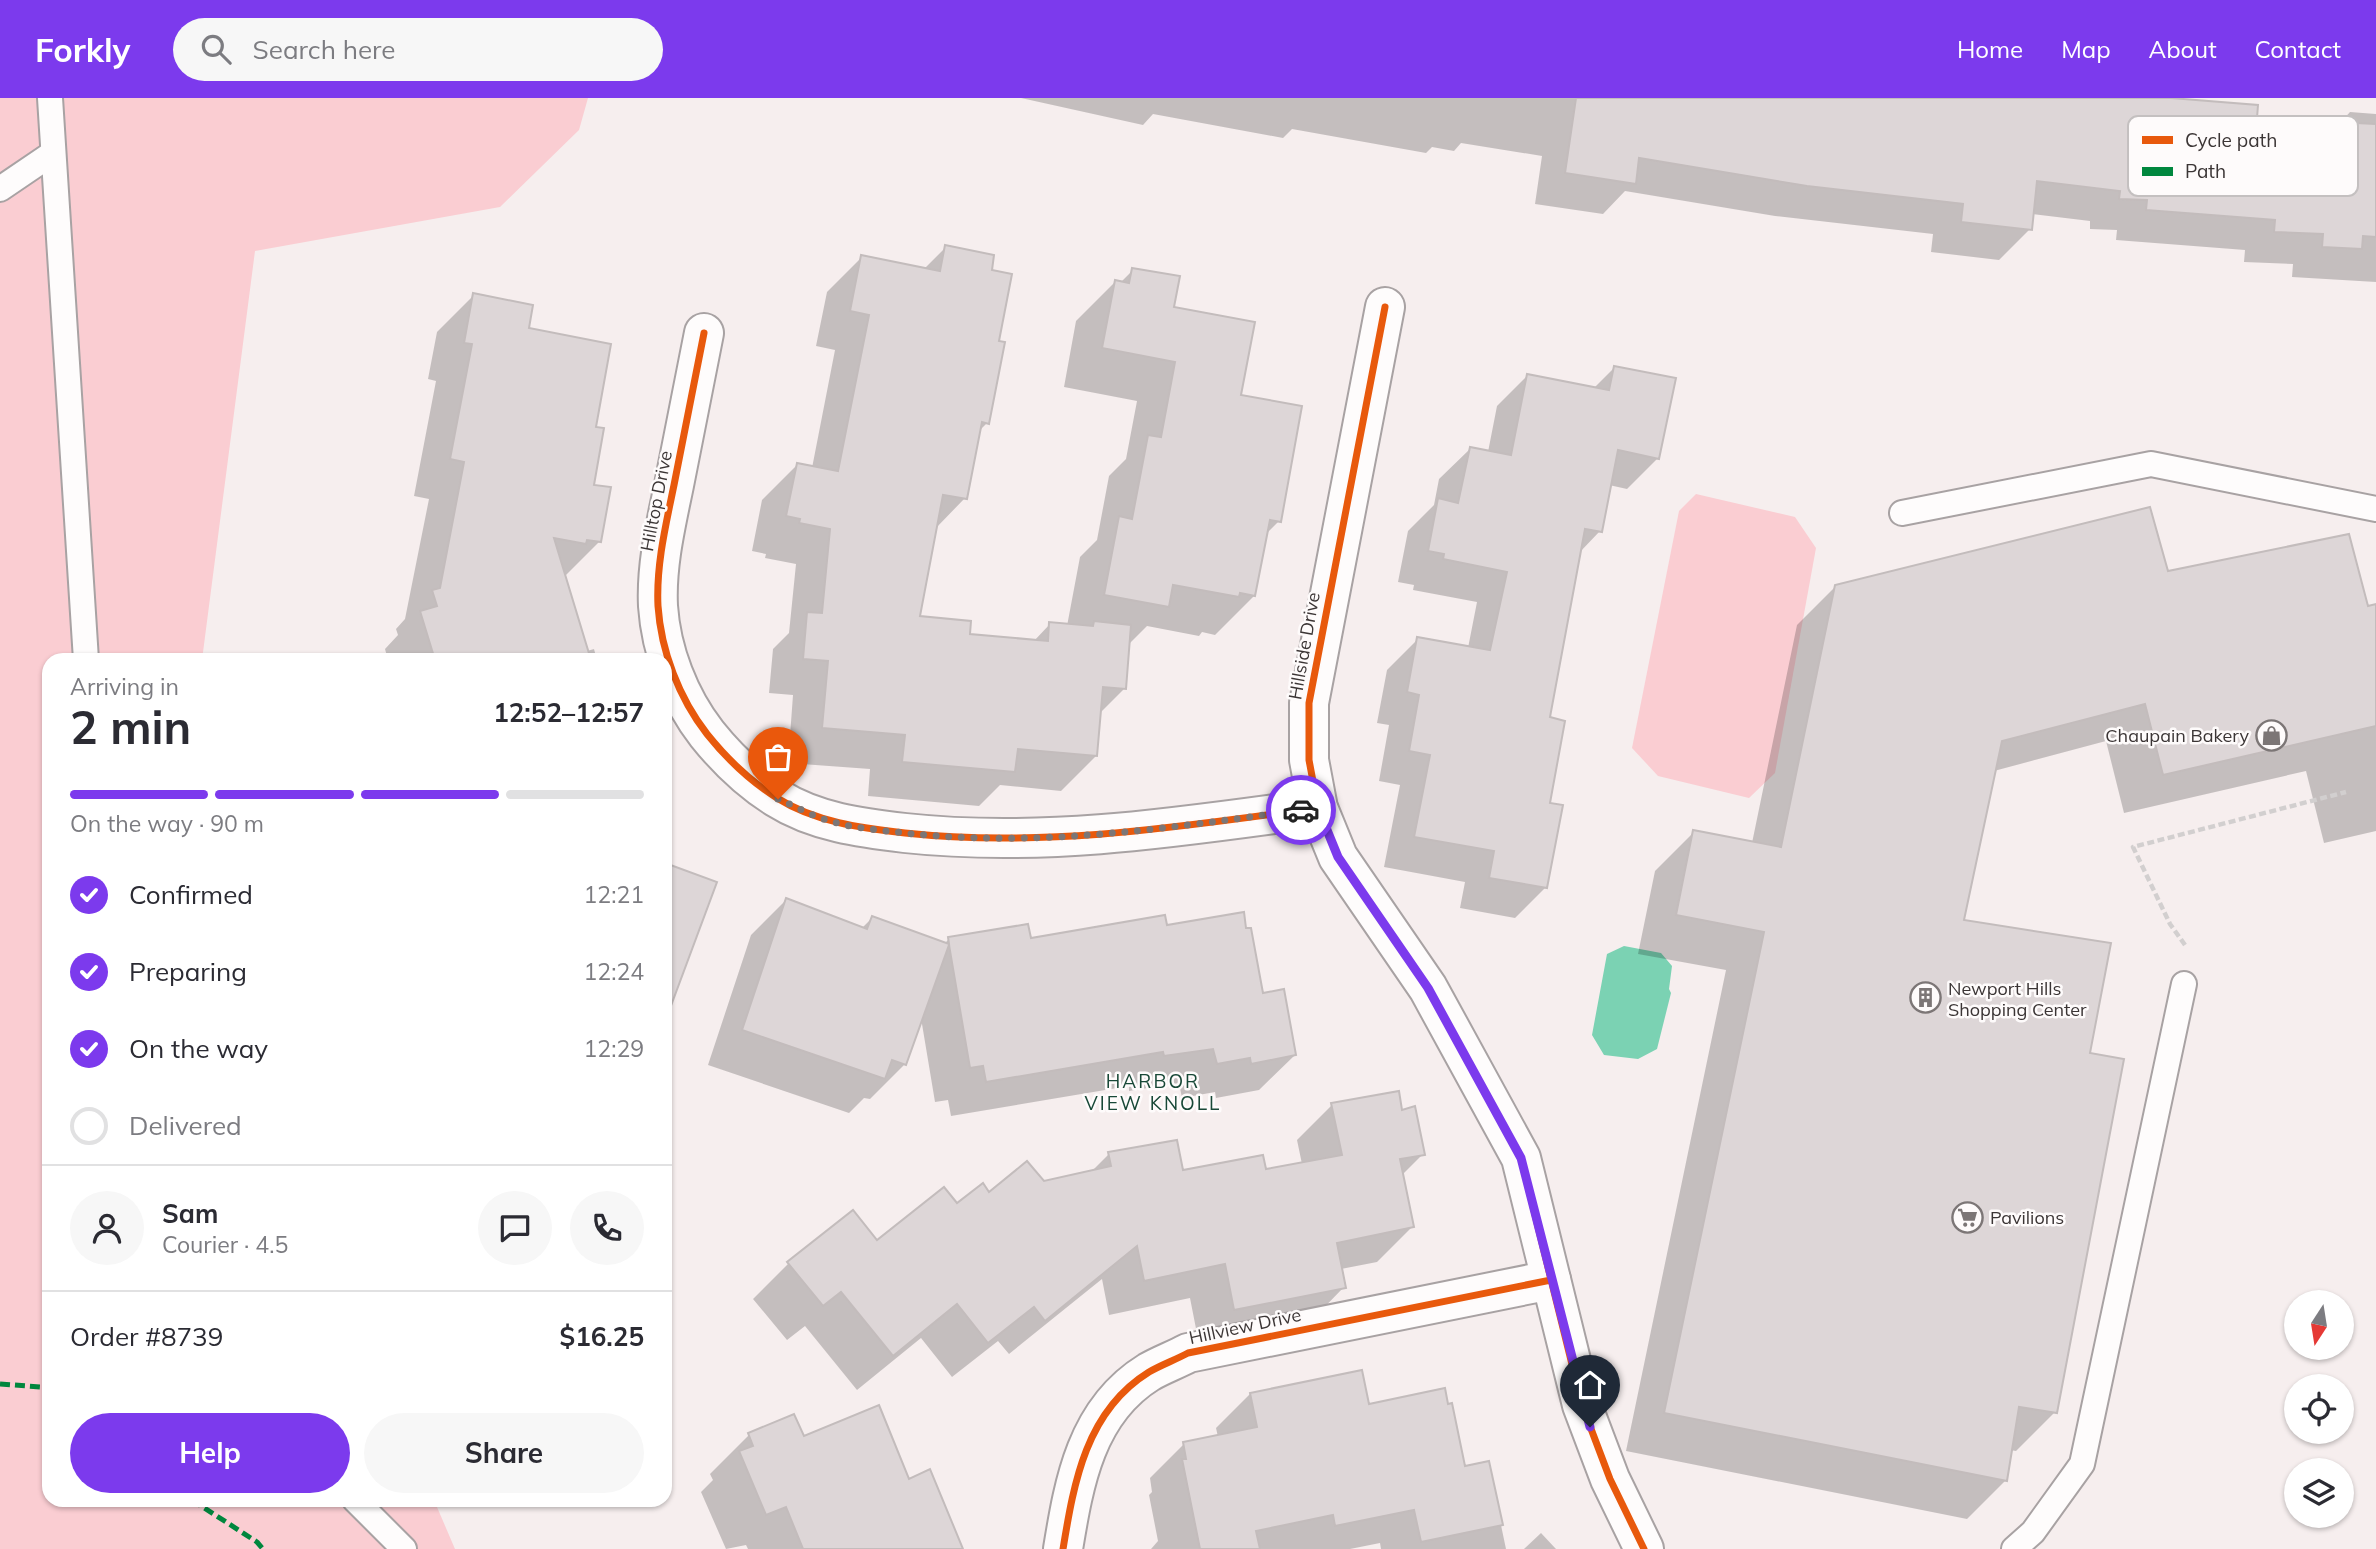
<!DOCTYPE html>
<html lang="en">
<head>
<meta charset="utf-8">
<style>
	body { margin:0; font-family:Mulish,sans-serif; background:#f7f7f7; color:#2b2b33; height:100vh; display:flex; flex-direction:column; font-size:26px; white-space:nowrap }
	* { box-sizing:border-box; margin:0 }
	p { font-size:23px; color:#7c7c81 }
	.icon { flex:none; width:38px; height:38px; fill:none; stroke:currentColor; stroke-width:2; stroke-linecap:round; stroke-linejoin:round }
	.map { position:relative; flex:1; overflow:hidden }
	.details { position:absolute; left:42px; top:555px; width:630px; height:854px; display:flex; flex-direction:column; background:#fff; border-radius:21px; box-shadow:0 2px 5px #0004 }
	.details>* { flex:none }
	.needle { width:46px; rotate:192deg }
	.tools { position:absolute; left:2284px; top:1192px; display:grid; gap:14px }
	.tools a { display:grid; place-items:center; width:70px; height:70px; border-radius:50%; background:#fff; box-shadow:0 2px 5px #0004; font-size:35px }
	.pin { position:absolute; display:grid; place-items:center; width:60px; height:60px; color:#fff; margin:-72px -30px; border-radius:50% 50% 50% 0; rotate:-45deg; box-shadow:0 0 7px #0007 }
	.pin .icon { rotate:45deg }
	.courier { position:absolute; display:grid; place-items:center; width:70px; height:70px; margin:-35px; border:5px solid #7c3aed; border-radius:50%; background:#fff; color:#222; box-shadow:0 2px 9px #0007 }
	.headline em { font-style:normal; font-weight:700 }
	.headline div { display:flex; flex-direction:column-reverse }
	.headline { display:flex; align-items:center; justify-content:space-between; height:119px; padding:0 28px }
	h1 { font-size:46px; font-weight:700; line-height:52px }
	.bar { display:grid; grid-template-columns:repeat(4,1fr); gap:10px 7px; align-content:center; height:84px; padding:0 28px }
	.bar i { height:9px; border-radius:5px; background:#e1e1e2 }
	.bar .selected { background:#7c3aed }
	.bar p { grid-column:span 4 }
	.line { display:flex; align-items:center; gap:18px; padding:0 28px; border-top:2px solid #e1e1e2 }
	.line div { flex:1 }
	.round { display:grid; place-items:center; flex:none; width:74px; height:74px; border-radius:37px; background:#f7f7f7 }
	ol { padding:0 28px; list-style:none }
	li { display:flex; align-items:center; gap:21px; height:77px }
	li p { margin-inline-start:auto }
	li .icon { padding:7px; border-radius:50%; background:#7c3aed; color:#fff; stroke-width:4 }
	li:last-child { color:#7c7c81 }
	li i { width:38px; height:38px; border:4px solid #e1e1e2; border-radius:50% }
	.button { display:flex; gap:14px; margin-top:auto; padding:14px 28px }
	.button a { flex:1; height:80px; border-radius:42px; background:#7c3aed; color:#fff; font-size:28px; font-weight:700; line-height:80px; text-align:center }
	.button a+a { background:#f7f7f7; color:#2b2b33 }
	header { display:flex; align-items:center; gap:42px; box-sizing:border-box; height:98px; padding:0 35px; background:#7c3aed; color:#fff }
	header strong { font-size:33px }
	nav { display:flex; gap:38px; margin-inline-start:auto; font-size:24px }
	.search { width:490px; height:63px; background:#f7f7f7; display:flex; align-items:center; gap:18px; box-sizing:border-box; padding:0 24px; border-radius:38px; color:#7c7c81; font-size:26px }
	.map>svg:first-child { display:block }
	.green { fill:#facdd2 }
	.water { fill:#7bd2b3 }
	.shadow { fill:#0003 }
	.building { fill:#ddd6d7; stroke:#c3bcbc; stroke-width:2 }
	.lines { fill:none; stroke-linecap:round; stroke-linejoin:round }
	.lane-casing { stroke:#a8a2a3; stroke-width:28 }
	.street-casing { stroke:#a8a2a3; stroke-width:42 }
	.path { stroke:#d2cfcf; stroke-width:4.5; stroke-dasharray:7 3.5; stroke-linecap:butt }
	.lane { stroke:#fefcfc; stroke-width:24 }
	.street { stroke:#fefcfc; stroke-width:38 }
	.quiet { stroke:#00873e; stroke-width:5; stroke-dasharray:10 5; stroke-linecap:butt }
	.cycleway-casing { stroke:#fefbfb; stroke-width:11 }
	.cycleway { stroke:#e8590c; stroke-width:7 }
	.done { stroke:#7c7676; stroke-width:7; stroke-dasharray:0 12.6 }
	.route { stroke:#7c3aed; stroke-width:9 }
	.labels { text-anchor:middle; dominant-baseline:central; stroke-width:5; stroke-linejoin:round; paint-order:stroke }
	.street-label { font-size:18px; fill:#3b3535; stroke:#fefbfb }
	.poi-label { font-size:18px; fill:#3b3535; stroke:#fefbfb; text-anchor:start }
	.neighbourhood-label { font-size:19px; letter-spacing:2px; fill:#184837; stroke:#fefbfb }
	.key { fill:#fefbfb; stroke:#c4c0c0; stroke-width:2 }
	.key-label { font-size:19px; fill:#3b3535 }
</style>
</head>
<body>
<header>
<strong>Forkly</strong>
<div class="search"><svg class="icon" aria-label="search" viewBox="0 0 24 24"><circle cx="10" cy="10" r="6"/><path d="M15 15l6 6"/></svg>Search here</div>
<nav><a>Home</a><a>Map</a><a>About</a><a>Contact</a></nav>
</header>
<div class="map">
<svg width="2376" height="1451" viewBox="0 0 2376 1451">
	<rect width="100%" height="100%" fill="#f6eeee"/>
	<g class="green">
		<path d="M0,0H588L579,32L500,109L255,153L202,562H49V1402H434L455,1451H0Z"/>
		<path d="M1696,396L1795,419L1816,450L1775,675L1749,700L1658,678L1632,650L1679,413Z"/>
	</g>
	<path class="water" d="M1624,848L1661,855L1672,868L1669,891L1671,895L1657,951L1638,961L1604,957L1592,937L1607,856Z"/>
	<g class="shadow">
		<path d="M1021,0H2130L2255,21L2339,26L2350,14L2376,16V184L2292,179L2293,166L2244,164L2245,152L2116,142L2117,132L2090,131V123L2032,116L2030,131L1999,162L1931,154L1933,136L1775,118L1625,93L1603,116L1535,106L1542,58L1461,45L1454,53L1432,49L1426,55L1292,31L1283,40L1153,16L1143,27Z"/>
		<path d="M946,149L990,173L997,244L987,325L978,334L965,400L935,431L918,519L968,538L1033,544L1050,526L1067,528L1080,459L1097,442L1109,378L1126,361L1137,303L1064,289L1076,223L1115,184L1120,185L1133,172L1172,210L1239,298L1279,423L1265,437L1254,498L1215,537L1202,534L1199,538L1147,528L1128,547L1125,590L1099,616L1096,658L1061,693L1000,687L979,708L868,698L870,671L788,665L793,597L769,595L773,551L789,535L796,466L765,460L766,456L752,453L762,402L797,367L812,370L835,252L816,248L827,194L862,159L924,171Z"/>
		<path d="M474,197L527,232L594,330L592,388L600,443L564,479L587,553L594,551L597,562H388L385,551L398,537L396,531L405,521L429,401L414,398L436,283L428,281L437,234Z"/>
		<path d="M1614,270L1658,360L1627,391L1609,387L1600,433L1579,455L1548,621L1545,790L1515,820L1460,810L1465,784L1384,769L1400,687L1379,683L1389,627L1377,625L1387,572L1418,541L1468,550L1477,504L1413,492L1414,487L1398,484L1408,433L1434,407L1439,381L1470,351L1488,354L1497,308L1528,277L1593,291Z"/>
		<path d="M2167,475L2366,510L2376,508V733L2324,745L2306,673L2124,715L2106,643L1994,673L1962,823L2088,956L2055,1314L2016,1353L2010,1352L2006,1382L1967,1421L1626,1353L1726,872L1638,856L1655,773L1694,734L1752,745L1797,527L1836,488Z"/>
		<path d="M786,802L862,830L872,820L944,846L949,841L1029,842L1166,829L1261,897L1295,957L1259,992L1216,1000L1215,994L1182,1000L1179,985L1129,993V988L951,1018L948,1002L935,1004L921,920L905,966L870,1001L864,1000L849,1015L708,967L751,837Z"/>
		<path d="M1332,1007L1401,1014L1423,1056L1402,1077L1412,1129L1377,1164L1341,1171L1344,1189L1309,1225L1199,1246L1190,1200L1109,1217L1102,1181L1009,1256L998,1243L952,1279L921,1240L857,1292L805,1228L787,1242L753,1201L788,1166L877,1144L989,1096L1091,1074L1109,1056L1181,1074H1264L1302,1066L1297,1042Z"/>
		<path d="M1250,1296L1368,1308L1464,1370L1488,1365L1506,1451H1381L1380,1445L1350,1451H1151L1158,1443L1149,1397L1152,1394L1150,1380L1184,1346L1218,1339L1216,1330Z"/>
		<path d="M749,1337L803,1340L908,1383L961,1451H748L746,1447L726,1451L701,1394L713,1382L710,1376Z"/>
		<path d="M1541,1435L1556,1451H1524Z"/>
	</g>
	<g class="building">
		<path d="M1576,0H2171L2258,7L2257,20L2376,26V139L2363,138L2362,151L2322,149L2323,136L2274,134L2275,122L2146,112L2147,102L2119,101L2120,93L2037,83L2032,132L1961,124L1963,106L1807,88L1639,60L1636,86L1565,75Z"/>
		<path d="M945,147L994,157L992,172L1012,176L999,243L1005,244L989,326L982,324L967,401L943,397L920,518L971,523L970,536L1048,543L1049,524L1093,528L1094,523L1131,527L1126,591L1103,589L1097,658L1018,651L1015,674L902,664L905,637L822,630L828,563L803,561L807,514L822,515L830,431L799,425L800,421L786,418L797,365L838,373L869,217L850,213L861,157L940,173Z"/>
		<path d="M1132,170L1180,178L1174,209L1255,224L1241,297L1302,308L1281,424L1270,422L1255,498L1240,495L1239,499L1173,487L1169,509L1104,497L1119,418L1132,421L1148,337L1161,339L1175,264L1102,250L1115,182L1129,185Z"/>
		<path d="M473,195L533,207L529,230L611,246L596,329L604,330L594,387L611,389L601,444L587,442L586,446L554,440L591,562H435L420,513L437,508L432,492L440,490L464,364L450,361L472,246L464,245Z"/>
		<path d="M1614,268L1676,280L1659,361L1618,352L1602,434L1585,431L1550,619L1565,623L1550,705L1563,707L1547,790L1489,780L1494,753L1414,739L1430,657L1409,653L1419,597L1407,594L1417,539L1490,552L1507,474L1443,461L1444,456L1428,453L1438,400L1458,405L1470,349L1511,357L1527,276L1609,292Z"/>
		<path d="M2150,409L2168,473L2349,436L2368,508L2376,506V628L2163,677L2145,606L2002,643L1964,822L2111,845L2090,955L2124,961L2057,1315L2019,1309L2007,1383L1664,1315L1764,834L1676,817L1693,732L1781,749L1835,487Z"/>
		<path d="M665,765L717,784L669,913L665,912Z"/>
		<path d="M786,800L867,831L872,818L949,846L948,839L1028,826L1031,840L1165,817L1167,827L1244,814L1246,830H1251L1263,895L1284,891L1296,957L1251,966L1250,960L1217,966L1213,951L1164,958L1163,954L986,984L983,968L970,970L949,847L906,967L892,962L885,981L742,932Z"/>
		<path d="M1399,993L1402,1012L1415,1008L1425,1057L1400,1061L1414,1129L1337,1145L1346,1190L1234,1212L1225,1166L1144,1183L1137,1148L1045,1223L1034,1209L988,1245L957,1206L893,1258L841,1194L823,1208L787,1164L853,1112L877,1142L944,1089L957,1105L983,1085L989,1094L1027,1063L1044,1083L1111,1068L1108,1054L1177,1042L1183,1072L1263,1057L1266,1071L1342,1057L1331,1005Z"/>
		<path d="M1362,1272L1369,1306L1445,1290L1448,1306L1452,1305L1465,1368L1489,1363L1503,1427L1421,1444L1414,1412L1335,1428L1333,1417L1256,1433L1260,1451H1200L1182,1361H1186L1183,1344L1257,1329L1250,1295Z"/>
		<path d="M879,1307L909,1381L930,1371L963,1451H803L786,1409L766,1417L739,1353L753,1348L748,1335L794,1316L804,1338Z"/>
	</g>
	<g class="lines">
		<defs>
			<g id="lane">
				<path d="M50,0L86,562"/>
				<path d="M0,91L53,55"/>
				<path d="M1902,415L2151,366L2376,411"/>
				<path d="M355,1402L404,1451"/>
				<path d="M2014,1451L2033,1434L2082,1366L2184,886"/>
			</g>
			<g id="street">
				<path d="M1385,209L1309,605V662L1318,710L1338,759L1428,890L1521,1060L1582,1307L1610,1381L1644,1451"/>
				<path d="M704,235C694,285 684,336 674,387C666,426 656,467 658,508C661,553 679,600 707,636C727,661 750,683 777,700C815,724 861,730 905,735C1044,750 1180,729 1318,710"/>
				<path d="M1063,1451C1074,1384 1086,1313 1149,1274C1161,1267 1175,1262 1188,1255L1551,1182"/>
			</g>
		</defs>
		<use href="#lane" class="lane-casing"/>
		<use href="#street" class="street-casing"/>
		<path class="path" d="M2185,847L2170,826L2133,749L2346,694"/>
		<use href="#lane" class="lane"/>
		<use href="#street" class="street"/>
		<g class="quiet">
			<path d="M0,1286L41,1289L49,1295"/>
			<path d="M192,1402L257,1444L263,1451"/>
		</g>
		<defs>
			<g id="cycleway">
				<path d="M1385,209L1309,605V662L1318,710L1338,759L1428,890L1521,1060L1582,1307L1610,1381L1644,1451"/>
				<path d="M704,235C694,285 684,336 674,387C666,426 656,467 658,508C661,553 679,600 707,636C727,661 750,683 777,700C815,724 861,730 905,735C1044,750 1180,729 1318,710"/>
				<path d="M1063,1451C1074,1384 1086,1313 1149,1274C1161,1267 1175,1262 1188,1255L1551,1182"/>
			</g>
		</defs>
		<use href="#cycleway" class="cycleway-casing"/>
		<use href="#cycleway" class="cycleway"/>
	</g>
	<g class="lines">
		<path class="done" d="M778,701C792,707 807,715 821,720C848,730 877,732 905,735C1040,750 1167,730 1301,712"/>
		<path class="route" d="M1301,712L1318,710L1338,759L1428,890L1521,1060L1590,1329"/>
	</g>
	<defs>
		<symbol id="shop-ring" viewBox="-11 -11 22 22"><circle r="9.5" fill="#fefbfb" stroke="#7c7676" stroke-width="1.5"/><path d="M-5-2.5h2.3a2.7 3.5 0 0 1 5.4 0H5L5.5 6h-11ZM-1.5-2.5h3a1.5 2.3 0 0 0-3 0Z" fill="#7c7676"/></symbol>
		<symbol id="building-ring" viewBox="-11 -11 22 22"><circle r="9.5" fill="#fefbfb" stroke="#7c7676" stroke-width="1.5"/><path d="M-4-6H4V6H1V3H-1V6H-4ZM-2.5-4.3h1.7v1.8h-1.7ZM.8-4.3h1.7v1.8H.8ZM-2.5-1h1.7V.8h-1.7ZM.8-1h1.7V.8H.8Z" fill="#7c7676"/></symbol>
		<symbol id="supermarket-ring" viewBox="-11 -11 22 22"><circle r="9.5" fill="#fefbfb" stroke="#7c7676" stroke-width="1.5"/><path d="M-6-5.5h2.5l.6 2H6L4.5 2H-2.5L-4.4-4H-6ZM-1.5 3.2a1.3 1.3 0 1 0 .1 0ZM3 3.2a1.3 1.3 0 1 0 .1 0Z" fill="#7c7676"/></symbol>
	</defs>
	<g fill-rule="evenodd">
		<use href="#shop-ring" x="2254" y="620" width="35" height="35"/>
		<use href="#building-ring" x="1908" y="882" width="35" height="35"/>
		<use href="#supermarket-ring" x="1950" y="1102" width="35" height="35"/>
	</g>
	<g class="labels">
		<g class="street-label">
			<text transform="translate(656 403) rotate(-79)">Hilltop Drive</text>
			<text transform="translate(1304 548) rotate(-80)">Hillside Drive</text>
			<text transform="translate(1245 1228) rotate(-12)">Hillview Drive</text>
		</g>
		<g class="poi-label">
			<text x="2249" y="637" text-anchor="end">Chaupain Bakery</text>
			<text x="1948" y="890">Newport Hills<tspan x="1948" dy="21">Shopping Center</tspan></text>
			<text x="1990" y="1119">Pavilions</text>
		</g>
		<g class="neighbourhood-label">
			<text x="1153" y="983">HARBOR<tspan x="1153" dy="22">VIEW KNOLL</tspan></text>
		</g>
	</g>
	<rect x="2128" y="18" width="230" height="80" rx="10" class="key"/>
	<rect x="2142" y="38" width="31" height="8" fill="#e8590c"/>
	<rect x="2142" y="69" width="31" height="9" fill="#00873e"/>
	<g class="key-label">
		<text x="2185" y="49">Cycle path</text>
		<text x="2185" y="80">Path</text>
	</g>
</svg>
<div class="tools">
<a><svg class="needle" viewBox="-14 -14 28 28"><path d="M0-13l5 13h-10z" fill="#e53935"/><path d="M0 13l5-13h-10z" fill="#7c7c81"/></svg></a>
<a><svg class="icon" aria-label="locate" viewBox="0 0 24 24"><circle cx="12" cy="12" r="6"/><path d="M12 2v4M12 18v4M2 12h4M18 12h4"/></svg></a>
<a><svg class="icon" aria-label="layers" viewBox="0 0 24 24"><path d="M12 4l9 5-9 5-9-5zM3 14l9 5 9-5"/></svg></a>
</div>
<div class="pin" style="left:778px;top:701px;background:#ea580c"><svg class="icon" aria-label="bag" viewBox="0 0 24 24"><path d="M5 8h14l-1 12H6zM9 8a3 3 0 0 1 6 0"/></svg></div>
<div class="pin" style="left:1590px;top:1329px;background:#1f2937"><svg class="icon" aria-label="home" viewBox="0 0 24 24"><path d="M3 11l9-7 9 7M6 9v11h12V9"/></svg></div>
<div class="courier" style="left:1301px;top:712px"><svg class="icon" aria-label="car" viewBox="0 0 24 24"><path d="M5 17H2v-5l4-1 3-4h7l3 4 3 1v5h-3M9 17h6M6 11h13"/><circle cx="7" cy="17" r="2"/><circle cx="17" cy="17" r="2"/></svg></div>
<section class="details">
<div class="headline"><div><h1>2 min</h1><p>Arriving in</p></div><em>12:52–12:57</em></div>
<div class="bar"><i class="selected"></i><i class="selected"></i><i class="selected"></i><i></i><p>On the way · 90 m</p></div>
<ol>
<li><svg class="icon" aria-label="check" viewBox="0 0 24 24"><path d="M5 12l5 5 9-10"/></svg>Confirmed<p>12:21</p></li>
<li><svg class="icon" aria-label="check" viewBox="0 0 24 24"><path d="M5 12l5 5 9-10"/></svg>Preparing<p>12:24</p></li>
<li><svg class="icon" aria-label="check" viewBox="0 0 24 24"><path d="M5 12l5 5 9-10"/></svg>On the way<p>12:29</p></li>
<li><i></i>Delivered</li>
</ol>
<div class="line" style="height:126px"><a class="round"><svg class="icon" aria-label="person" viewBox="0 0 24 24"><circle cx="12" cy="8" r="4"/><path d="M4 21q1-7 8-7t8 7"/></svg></a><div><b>Sam</b><p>Courier · 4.5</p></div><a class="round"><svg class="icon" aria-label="chat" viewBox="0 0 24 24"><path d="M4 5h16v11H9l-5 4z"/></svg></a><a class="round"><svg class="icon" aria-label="phone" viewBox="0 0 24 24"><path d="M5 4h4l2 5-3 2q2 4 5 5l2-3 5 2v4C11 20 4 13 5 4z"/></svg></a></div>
<div class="line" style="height:91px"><div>Order #8739</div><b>$16.25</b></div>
<div class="button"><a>Help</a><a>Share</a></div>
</section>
</div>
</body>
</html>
